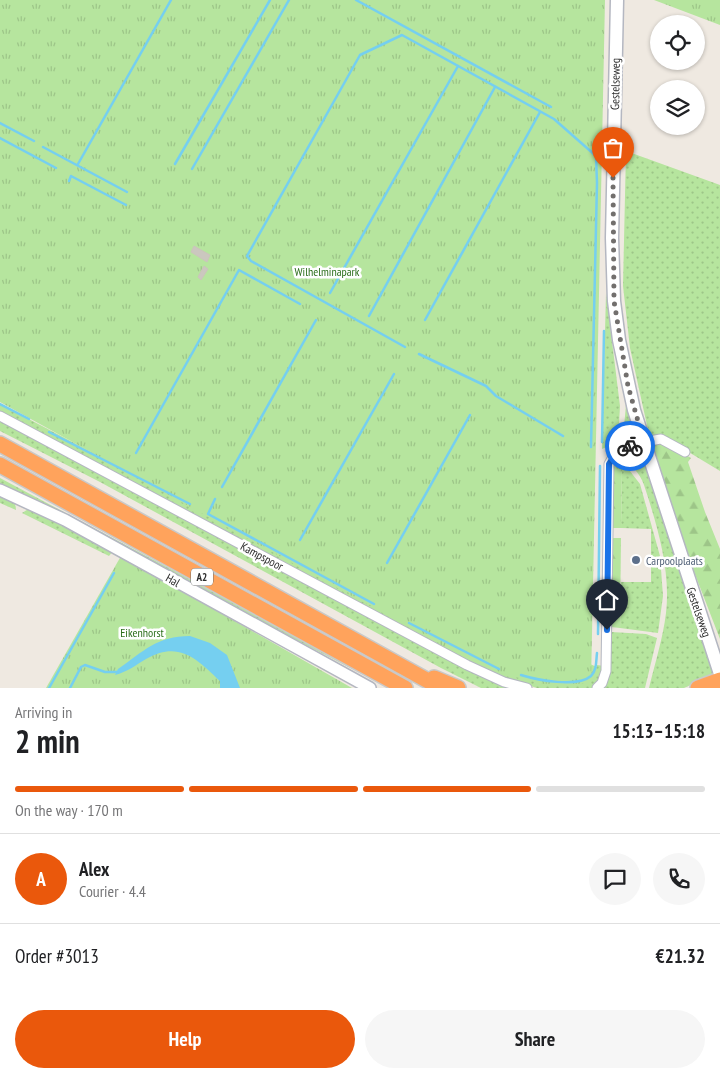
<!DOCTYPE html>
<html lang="en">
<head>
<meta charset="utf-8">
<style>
	body { margin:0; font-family:"PT Sans Narrow",sans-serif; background:#f6f6f6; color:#202124; height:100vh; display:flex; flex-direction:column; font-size:19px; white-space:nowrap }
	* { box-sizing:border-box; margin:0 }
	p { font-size:16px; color:#757577 }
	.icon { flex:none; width:28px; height:28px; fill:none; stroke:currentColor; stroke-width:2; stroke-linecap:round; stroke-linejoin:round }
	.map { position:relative; height:688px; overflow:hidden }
	.side { display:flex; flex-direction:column; background:#fff; flex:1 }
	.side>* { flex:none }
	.controls { position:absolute; left:650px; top:15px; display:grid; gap:10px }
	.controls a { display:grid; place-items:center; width:55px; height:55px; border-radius:50%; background:#fff; box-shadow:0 1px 4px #0004; font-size:25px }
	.pin { position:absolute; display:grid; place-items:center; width:42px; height:42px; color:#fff; margin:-51px -21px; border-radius:50% 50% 50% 0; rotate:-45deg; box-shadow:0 0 5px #0007 }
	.pin .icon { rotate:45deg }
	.courier { position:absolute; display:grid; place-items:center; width:50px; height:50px; margin:-25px; border:4px solid #1a73e8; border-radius:50%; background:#fff; color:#222; box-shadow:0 1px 6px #0007 }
	.overview em { font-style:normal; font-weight:700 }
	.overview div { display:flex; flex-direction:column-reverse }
	.overview { display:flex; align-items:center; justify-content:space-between; height:85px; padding:0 15px }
	h1 { font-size:32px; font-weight:700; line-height:38px }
	.bar { display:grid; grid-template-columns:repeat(4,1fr); gap:8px 5px; align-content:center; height:60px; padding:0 15px }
	.bar i { height:6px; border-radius:4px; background:#e0e0e0 }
	.bar .on { background:#ea580c }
	.bar p { grid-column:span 4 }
	.line { display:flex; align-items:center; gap:12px; padding:0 15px; border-top:1px solid #e0e0e0 }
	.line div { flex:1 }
	.round { display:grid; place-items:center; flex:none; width:52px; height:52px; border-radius:26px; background:#f6f6f6 }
	.cta { display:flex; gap:10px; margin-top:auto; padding:10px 15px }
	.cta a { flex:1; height:58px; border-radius:30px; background:#ea580c; color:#fff; font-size:20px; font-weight:700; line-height:58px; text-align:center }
	.cta a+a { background:#f6f6f6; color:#202124 }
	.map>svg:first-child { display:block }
	.grass { fill:url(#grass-dots) }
	.forest { fill:url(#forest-firs) }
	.park { fill:url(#park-tufts) }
	.water { fill:#75cff0 }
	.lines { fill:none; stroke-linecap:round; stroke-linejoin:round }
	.stream { stroke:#75cff0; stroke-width:2.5 }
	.building { fill:#cbc7bf; stroke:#cbc5ba }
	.minor-casing { stroke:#b4b7c1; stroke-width:11 }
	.tertiary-casing { stroke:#b4b7c1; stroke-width:14 }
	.secondary-casing { stroke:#b4b7c1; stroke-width:15 }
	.motorway-casing { stroke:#c9c9c9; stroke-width:18 }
	.minor { stroke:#fff; stroke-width:9 }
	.tertiary { stroke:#fff; stroke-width:11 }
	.secondary { stroke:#fff; stroke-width:12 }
	.motorway { stroke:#ffa35c; stroke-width:15 }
	.done { stroke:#726f6d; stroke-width:5; stroke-dasharray:0 9 }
	.route { stroke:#1a73e8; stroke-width:6 }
	.service-dot { fill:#5c6f8a; stroke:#fff; stroke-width:2 }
	.labels { text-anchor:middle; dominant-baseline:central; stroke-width:5; stroke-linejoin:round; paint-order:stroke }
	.shield { fill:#fff; stroke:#6d6d6d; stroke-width:1 }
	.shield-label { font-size:11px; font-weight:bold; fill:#2e2e2e }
	.street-label { font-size:12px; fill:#2e2e2e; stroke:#fff }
	.park-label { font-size:12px; fill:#2c6e1b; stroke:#fff }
	.service-label { font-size:12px; fill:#4e5e75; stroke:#fff; text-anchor:start }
</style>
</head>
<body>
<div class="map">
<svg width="720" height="688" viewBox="0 0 720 688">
	<defs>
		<pattern id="grass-dots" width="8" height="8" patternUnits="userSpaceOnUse" patternTransform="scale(1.25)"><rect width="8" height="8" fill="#b6e59e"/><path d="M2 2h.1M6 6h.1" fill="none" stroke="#9dc588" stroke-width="1.8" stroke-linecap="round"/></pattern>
		<pattern id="forest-firs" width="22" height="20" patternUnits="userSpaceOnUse" patternTransform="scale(1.25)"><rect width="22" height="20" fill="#b6e59e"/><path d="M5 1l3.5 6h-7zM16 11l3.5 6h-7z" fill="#9dc588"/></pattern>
		<pattern id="park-tufts" width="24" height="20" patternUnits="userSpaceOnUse" patternTransform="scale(1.25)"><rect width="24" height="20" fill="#b6e59e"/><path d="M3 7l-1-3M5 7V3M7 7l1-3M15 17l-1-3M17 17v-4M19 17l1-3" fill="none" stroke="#9dc588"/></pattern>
	</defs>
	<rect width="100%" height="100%" fill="#efe9e1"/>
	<g class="grass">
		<path d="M626,151L720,185V471L667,439H650L630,348L623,286Z"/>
		<path d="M606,293L620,406L618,442L602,449Z"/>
		<path d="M627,393L637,432L623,439Z"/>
		<path d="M0,404L128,471L597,667V665L604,666C603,674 599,684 592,688H537L487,672L344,598L168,501L0,413Z"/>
		<path d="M0,420L445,658L482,677L512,688H481L441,668L100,482L0,431Z"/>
		<path d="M641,444L715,674L684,688H649C655,663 663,638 666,613C671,570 657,525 644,485C640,472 629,466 625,452Z"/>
		<path d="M622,454L626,466L640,484L660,556L663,596L658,633L620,628L621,582H651V529L621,528L622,469H613V463Z"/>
		<path d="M0,478L394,688H389L0,486Z"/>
		<path d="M0,495C9,498 16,500 16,510L0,503Z"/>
		<path d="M30,508L113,551L109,556L22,513Z"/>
		<path d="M611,632L646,634L657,638L645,688H604L610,673Z"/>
	</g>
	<g class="forest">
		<path d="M662,441L691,458L688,462L705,512L720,549V639L674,520L651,444Z"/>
		<path d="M613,469H622L621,528H612Z"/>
		<path d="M612,538H621L620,628L611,627Z"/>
	</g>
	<g class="park">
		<path d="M0,0H605L591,683L552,686L486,670L0,402Z"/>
		<path d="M654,0H720V25Z"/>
		<path d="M121,556L352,688H46Z"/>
	</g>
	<path class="water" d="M190,636L210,643L227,655L240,688H220V681C197,659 179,640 146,659C136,665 127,672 115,675L118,669C144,651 157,636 190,636Z"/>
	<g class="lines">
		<g class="stream">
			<path d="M356,0L551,107"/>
			<path d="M0,123L34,141"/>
			<path d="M0,138L56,168"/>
			<path d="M43,147L127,192"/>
			<path d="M78,164L171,0"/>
			<path d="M175,164L270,0"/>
			<path d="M192,169L289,0"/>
			<path d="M69,181L71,176L126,205"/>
			<path d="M330,293L458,66"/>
			<path d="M369,316L495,87"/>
			<path d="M425,320L540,112"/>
			<path d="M405,347L251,261L247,256L360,55L402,35L554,119L596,156L597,183L591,447"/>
			<path d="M419,354L486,386L496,396L563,436"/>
			<path d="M0,404L29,419"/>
			<path d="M49,432L190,504"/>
			<path d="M602,442L604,331"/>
			<path d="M136,453L239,270L300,304"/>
			<path d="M222,487L316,320"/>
			<path d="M215,499L208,514L374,604"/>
			<path d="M300,540L394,374"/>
			<path d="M387,563L470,415"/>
			<path d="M409,623L499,669"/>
			<path d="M598,634L600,466"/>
			<path d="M521,675C537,680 577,688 591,676C597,670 596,661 597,653"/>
			<path d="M49,688L114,573"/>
			<path d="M70,688L81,667L85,665L105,672H117"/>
		</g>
	</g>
	<g class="building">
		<path d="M194,246L210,255L207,262L191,252Z"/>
		<path d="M204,266L208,269L201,280L198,277Z"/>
	</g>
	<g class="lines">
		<defs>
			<g id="minor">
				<path d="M0,416L467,665L504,682L527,688"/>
				<path d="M597,688L602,683L606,671L609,464C618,444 642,442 661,439L685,452"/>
			</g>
			<path id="tertiary" d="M0,490L65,520L370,688"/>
			<path id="secondary" d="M617,0L612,238L614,301L619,340L634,410L720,674"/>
			<g id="motorway">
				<path d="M0,444L441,688"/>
				<path d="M0,465L405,688"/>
				<path d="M434,678L458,688"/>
				<path d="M698,688L720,680"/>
			</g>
		</defs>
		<use href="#minor" class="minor-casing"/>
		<use href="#tertiary" class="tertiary-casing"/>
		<use href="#secondary" class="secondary-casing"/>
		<use href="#motorway" class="motorway-casing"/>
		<use href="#minor" class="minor"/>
		<use href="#tertiary" class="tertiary"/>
		<use href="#secondary" class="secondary"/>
		<use href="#motorway" class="motorway"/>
	</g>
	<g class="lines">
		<path class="done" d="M613,178L614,301L628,386L644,442L630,446"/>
		<path class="route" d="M607,630L609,464L616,453L630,446"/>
	</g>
	<circle class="service-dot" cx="636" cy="560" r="5"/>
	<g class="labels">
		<rect class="shield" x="191" y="568.5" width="22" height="17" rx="4"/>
		<g class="shield-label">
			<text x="202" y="577">A2</text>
		</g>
		<g class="street-label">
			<text transform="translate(615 84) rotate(-89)">Gestelseweg</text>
			<text transform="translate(262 556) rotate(28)">Kampspoor</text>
			<text transform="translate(173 580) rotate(29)">Hal</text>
			<text transform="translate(699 612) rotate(71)">Gestelseweg</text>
		</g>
		<g class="park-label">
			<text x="327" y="271">Wilhelminapark</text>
			<text x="142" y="632">Eikenhorst</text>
		</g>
		<g class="service-label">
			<text x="646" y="560">Carpoolplaats</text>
		</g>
	</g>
</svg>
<div class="controls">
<a><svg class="icon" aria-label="locate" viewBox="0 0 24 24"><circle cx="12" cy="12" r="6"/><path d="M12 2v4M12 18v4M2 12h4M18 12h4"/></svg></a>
<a><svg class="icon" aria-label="layers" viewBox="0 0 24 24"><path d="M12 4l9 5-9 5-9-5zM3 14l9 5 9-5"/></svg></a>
</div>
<div class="pin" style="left:613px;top:178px;background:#ea580c"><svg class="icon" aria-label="bag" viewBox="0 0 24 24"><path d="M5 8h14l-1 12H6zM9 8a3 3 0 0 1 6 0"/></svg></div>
<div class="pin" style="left:607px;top:630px;background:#1f2937"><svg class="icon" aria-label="home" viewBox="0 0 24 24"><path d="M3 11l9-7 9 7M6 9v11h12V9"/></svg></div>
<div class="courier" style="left:630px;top:446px"><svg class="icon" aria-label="bike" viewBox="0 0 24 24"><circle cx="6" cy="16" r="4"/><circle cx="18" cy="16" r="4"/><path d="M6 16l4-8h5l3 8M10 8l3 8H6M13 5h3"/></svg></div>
</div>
<section class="side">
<div class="overview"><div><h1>2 min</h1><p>Arriving in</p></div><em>15:13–15:18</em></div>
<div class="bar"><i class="on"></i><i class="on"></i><i class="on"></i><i></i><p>On the way · 170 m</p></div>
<div class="line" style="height:90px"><b class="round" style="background:#ea580c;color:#fff">A</b><div><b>Alex</b><p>Courier · 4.4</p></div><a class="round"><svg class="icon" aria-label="chat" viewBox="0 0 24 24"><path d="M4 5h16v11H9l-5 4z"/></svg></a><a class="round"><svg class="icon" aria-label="phone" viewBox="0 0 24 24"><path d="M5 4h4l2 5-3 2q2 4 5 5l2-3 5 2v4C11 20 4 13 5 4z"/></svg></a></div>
<div class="line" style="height:65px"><div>Order #3013</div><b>€21.32</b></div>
<div class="cta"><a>Help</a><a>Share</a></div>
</section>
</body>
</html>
